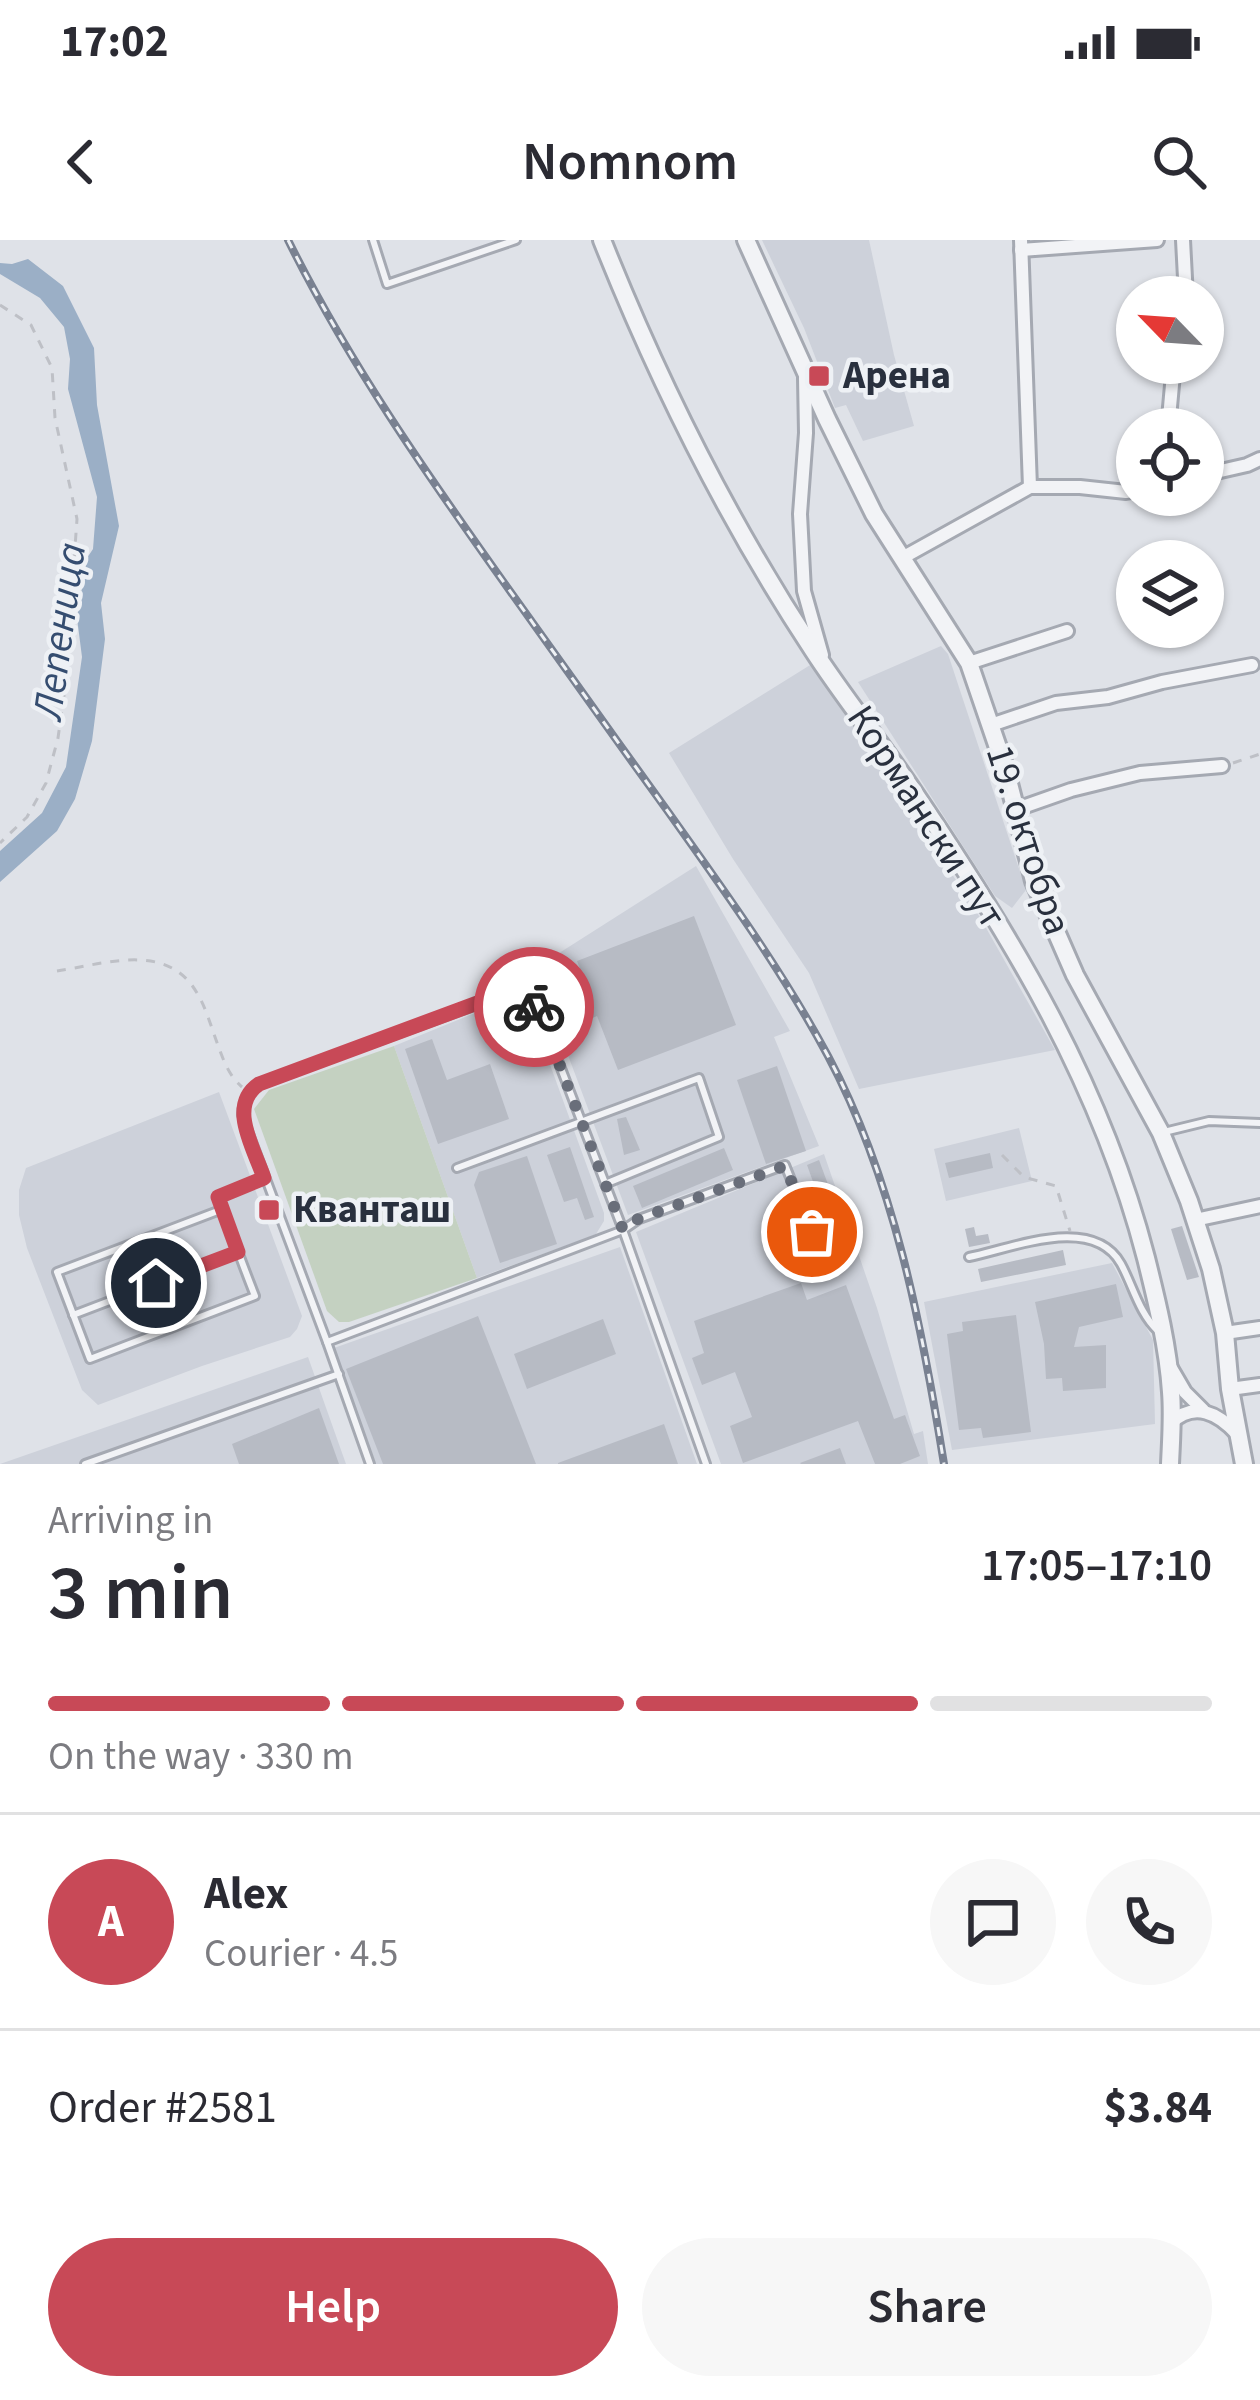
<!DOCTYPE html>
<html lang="en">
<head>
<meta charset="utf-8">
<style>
	body { margin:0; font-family:"Source Sans 3",sans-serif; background:#f7f7f7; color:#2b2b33; height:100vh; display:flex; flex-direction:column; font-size:45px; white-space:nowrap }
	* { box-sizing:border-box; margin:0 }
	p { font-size:39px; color:#7c7c81 }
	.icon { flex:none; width:66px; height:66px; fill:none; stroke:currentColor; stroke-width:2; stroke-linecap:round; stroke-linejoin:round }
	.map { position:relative; height:1224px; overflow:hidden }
	.panel { display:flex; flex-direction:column; background:#fff; flex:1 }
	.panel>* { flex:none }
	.needle { width:78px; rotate:295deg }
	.tools { position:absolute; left:1116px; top:36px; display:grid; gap:24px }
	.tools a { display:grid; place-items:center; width:108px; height:108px; border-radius:50%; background:#fff; box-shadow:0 3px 9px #0004; font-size:60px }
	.pin { position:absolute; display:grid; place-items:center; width:102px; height:102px; color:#fff; margin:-51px; border:6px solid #fff; border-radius:50%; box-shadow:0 3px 12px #0007 }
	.courier { position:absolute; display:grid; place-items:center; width:120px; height:120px; margin:-60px; border:9px solid #c84957; border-radius:50%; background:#fff; color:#222; box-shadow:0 3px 15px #0007 }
	.headline em { font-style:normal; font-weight:600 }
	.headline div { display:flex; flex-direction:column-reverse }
	.headline { display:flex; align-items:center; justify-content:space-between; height:204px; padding:0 48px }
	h1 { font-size:78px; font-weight:600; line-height:90px }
	.bar { display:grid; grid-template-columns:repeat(4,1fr); gap:18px 12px; align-content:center; height:144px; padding:0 48px }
	.bar i { height:15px; border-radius:9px; background:#e1e1e2 }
	.bar .current { background:#c84957 }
	.bar p { grid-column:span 4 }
	.line { display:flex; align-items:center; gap:30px; padding:0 48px; border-top:3px solid #e1e1e2 }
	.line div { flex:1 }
	.round { display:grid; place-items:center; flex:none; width:126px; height:126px; border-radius:63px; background:#f7f7f7 }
	.action { display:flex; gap:24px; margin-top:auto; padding:24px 48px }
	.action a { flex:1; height:138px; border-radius:72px; background:#c84957; color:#fff; font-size:48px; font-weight:600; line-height:138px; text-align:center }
	.action a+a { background:#f7f7f7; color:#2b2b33 }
	.status { display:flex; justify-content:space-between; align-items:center; height:84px; padding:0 60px; background:#fff; direction:ltr }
	.status svg { height:33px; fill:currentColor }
	header { display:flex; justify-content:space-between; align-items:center; height:156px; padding:0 48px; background:#fff; font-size:54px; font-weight:600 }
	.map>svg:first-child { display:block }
	.built { fill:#cdd1da }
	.green { fill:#c4d1c1 }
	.water { fill:#9bafc6 }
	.building { fill:#b7bbc4 }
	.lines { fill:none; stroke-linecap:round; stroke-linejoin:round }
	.service-casing { stroke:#a5a9b2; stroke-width:12 }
	.minor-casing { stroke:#a5a9b2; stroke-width:18 }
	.tertiary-casing { stroke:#a5a9b2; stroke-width:22 }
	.path { stroke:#bec0c6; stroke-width:3; stroke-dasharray:9 9; stroke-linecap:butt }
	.service { stroke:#f2f3f6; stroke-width:6 }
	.minor { stroke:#f2f3f6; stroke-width:12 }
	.tertiary { stroke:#f2f3f6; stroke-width:16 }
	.rail-casing { stroke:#798191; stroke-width:8 }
	.rail { stroke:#eef1f5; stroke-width:3; stroke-dasharray:9; stroke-linecap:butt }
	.done { stroke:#696e7a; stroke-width:12; stroke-dasharray:0 21.6 }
	.route { stroke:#c84957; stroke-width:15 }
	.poi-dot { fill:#c84957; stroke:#eef1f5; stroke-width:4.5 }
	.labels { text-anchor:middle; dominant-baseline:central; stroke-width:9; stroke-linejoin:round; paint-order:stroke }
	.poi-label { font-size:39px; font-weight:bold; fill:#29303e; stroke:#eef1f5; text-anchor:start }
	.street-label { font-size:39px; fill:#29303e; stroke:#eef1f5 }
	.water-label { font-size:42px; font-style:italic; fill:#354d70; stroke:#eef1f5 }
</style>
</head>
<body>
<div class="status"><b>17:02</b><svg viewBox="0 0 49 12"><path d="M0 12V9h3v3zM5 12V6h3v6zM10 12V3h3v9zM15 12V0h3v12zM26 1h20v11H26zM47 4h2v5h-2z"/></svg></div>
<header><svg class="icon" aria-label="back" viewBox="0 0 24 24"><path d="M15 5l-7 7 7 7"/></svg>Nomnom<svg class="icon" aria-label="search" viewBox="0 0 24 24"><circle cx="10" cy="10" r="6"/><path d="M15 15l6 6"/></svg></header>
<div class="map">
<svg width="1260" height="1224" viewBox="0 0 1260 1224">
	<rect width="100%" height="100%" fill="#dfe2e8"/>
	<g class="built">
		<path d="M762,0H869L894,115L914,186L863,201L846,165L835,168L804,88Z"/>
		<path d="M941,406L948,414L1026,650L1012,668L995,656L858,442Z"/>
		<path d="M815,422L981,679L1055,810L859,849L809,733L733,619L669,513Z"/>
		<path d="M696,626L790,791L774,797L819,906L628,975L548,762L523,736Z"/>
		<path d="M497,764L518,768L530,774L536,786L604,973V981L596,994L587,998L477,1038L394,806Z"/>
		<path d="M219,852L302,1076L297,1089L290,1097L202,1126L98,1165L82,1150L27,1008L19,975V950L26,928Z"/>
		<path d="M1019,888L1032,941L946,961L934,909Z"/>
		<path d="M824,914L877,1068L914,1194L923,1191L928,1224H721L636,992Z"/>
		<path d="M620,1007L697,1224H376L334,1108Z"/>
		<path d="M1112,1023L1153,1100L1155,1184L952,1210L924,1062Z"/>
		<path d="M308,1117L346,1224H0Z"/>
	</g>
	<path class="green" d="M394,806L477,1038L349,1082H339L327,1071L254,869L269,850Z"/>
	<path class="water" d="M28,19L63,46L94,108L97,165L119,286L101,363L105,399L92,501L75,559L57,591L0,642V611L42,573L66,527L82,417L77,378L87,318L93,309L97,257L68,149L70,119L64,87L40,58L0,34V23L12,24Z"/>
	<g class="building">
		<path d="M694,676L736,785L618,830L597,776L571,788L564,766L587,748L577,721Z"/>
		<path d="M432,799L447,840L490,824L509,879L438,904L405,809Z"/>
		<path d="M777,826L806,911L766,924L737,840Z"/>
		<path d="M626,877L640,910L624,915L617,879Z"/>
		<path d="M570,907L594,977L585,980L577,958L564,962L547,915Z"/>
		<path d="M724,908L733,930L642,968L633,946Z"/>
		<path d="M990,913L993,928L949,938L945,923Z"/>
		<path d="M527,916L557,1004L500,1023L474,945L479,932Z"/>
		<path d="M819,920L851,1007L838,1011L807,925Z"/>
		<path d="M1182,986L1199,1037L1187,1040L1171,989Z"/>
		<path d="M974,987L976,996L988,994L990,1003L969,1007L965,989Z"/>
		<path d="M1063,1010L1066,1025L981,1042L978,1029Z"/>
		<path d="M801,1043L807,1060L846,1045L894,1179L905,1175L920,1216L900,1224H875L858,1181L743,1223L730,1186L752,1177L735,1132L702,1145L692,1118L704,1113L694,1081Z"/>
		<path d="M1116,1044L1123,1077L1079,1087L1074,1107L1106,1105V1148L1063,1151L1062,1138L1046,1139L1044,1104L1035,1062Z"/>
		<path d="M1016,1075L1031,1192L983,1198L981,1188L959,1190L947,1094L963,1091L962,1082Z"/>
		<path d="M478,1076L536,1224H383L346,1129Z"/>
		<path d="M603,1079L616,1114L527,1149L514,1114Z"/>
		<path d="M319,1168L339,1224H239L232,1204Z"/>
		<path d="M664,1184L678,1224H558V1223Z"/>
		<path d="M840,1208L846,1224H801L800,1223Z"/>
	</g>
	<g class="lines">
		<defs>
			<g id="service">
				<path d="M373,0L387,44L516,0"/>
				<path d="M1164,892L1209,881L1260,883"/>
				<path d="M457,928L699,838L719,897L605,944"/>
				<path d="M223,969L57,1032L90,1119L255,1056C242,1023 230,990 218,957L264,938"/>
				<path d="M969,1017C1013,1008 1093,974 1121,1024C1133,1046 1139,1073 1158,1091"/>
				<path d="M73,1075L238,1012"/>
				<path d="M327,1102L623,990L639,979L785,925L812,992L810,1018"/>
				<path d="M85,1224L339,1134"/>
				<path d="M370,1224L327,1102L242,875C243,860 247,853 259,844L501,756L522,759L539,771L623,990L706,1224"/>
			</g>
			<g id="minor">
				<path d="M1021,0L1030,247"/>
				<path d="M1183,0L1186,57"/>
				<path d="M1021,10L1157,0"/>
				<path d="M805,138L806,193L800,274L804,351L822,415"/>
				<path d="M1168,189L1174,123"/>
				<path d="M1203,235L1247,225L1260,219"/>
				<path d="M902,318L1030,247H1080L1126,252L1137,250"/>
				<path d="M969,423L1067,391"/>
				<path d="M991,485L1056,463L1108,457L1162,442L1252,425"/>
				<path d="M1014,570L1071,550L1140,533L1222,526"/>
				<path d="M1195,980L1260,966"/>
				<path d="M1225,1093L1260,1088"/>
				<path d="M1171,1128L1185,1152L1203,1170"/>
				<path d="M1230,1149L1260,1145"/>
				<path d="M1171,1183C1194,1161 1218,1173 1237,1194"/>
			</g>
			<g id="tertiary">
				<path d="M602,0C659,143 728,281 813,410C844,458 881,503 913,551C1013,699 1101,844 1146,1018C1157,1062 1168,1107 1171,1152C1173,1176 1171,1200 1170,1224"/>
				<path d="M746,0L827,179L874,274L969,423L1005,528L1034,641L1075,735L1161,893L1189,961L1211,1029L1225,1093L1230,1149L1244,1224"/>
			</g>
		</defs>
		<use href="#service" class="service-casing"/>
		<use href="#minor" class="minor-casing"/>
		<use href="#tertiary" class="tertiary-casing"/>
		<g class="path">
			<path d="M0,65L31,85L52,128L55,178L77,279L65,448L58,498L46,543L27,577L0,603"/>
			<path d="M1233,523L1260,514"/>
			<path d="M57,731C105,724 167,701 197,753C205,766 210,783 215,797C222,816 227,834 242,847"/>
			<path d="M1002,915L1024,937L1056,946L1070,991"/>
		</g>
		<use href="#service" class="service"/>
		<use href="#minor" class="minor"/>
		<use href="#tertiary" class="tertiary"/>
		<defs>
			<path id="rail" d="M288,0C349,123 426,233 505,344C560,421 614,497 669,573C725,652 782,730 828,816C894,940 922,1087 944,1224"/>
		</defs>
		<use href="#rail" class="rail-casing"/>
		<use href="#rail" class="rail"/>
	</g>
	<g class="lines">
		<path class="done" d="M534,767L539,771L623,990L638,979L785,926L812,992"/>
		<path class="route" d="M156,1043L238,1012L218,957L264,938C254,908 227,866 259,844L488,759L513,756L534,767"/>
	</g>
	<g class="poi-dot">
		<rect x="807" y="124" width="24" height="24" rx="6"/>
		<rect x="257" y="958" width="24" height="24" rx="6"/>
	</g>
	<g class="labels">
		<g class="poi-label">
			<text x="843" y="136">Арена</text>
			<text x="293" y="970">Кванташ</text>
		</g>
		<g class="street-label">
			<text transform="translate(926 577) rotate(57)">Кормански пут</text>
			<text transform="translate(1028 600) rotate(72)">19. октобра</text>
		</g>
		<g class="water-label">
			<text transform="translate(60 391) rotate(-82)">Лепеница</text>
		</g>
	</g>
</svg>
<div class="tools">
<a><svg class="needle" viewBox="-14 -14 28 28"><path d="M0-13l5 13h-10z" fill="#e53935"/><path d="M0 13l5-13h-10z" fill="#7c7c81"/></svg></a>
<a><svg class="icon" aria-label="locate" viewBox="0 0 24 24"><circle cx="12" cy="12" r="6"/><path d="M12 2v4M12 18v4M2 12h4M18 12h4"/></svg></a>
<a><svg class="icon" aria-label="layers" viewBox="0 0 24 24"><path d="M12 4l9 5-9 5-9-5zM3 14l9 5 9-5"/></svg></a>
</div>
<div class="pin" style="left:812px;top:992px;background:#ea580c"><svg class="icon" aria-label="bag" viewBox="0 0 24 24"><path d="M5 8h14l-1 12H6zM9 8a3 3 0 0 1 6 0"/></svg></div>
<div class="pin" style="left:156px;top:1043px;background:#1f2937"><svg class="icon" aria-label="home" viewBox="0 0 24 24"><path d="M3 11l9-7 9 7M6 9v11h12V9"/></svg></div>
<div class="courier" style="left:534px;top:767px"><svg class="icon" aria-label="bike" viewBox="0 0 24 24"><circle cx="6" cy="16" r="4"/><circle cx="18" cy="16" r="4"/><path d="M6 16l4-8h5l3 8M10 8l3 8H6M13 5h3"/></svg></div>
</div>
<section class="panel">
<div class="headline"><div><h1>3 min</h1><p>Arriving in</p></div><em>17:05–17:10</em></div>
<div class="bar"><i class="current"></i><i class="current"></i><i class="current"></i><i></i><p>On the way · 330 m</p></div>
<div class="line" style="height:216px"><b class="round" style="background:#c84957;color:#fff">A</b><div><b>Alex</b><p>Courier · 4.5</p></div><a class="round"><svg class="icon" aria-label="chat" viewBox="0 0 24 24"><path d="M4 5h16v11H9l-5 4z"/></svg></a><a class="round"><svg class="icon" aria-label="phone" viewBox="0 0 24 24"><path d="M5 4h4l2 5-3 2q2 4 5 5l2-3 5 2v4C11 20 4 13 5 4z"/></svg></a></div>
<div class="line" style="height:156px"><div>Order #2581</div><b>$3.84</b></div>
<div class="action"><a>Help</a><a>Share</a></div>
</section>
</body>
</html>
